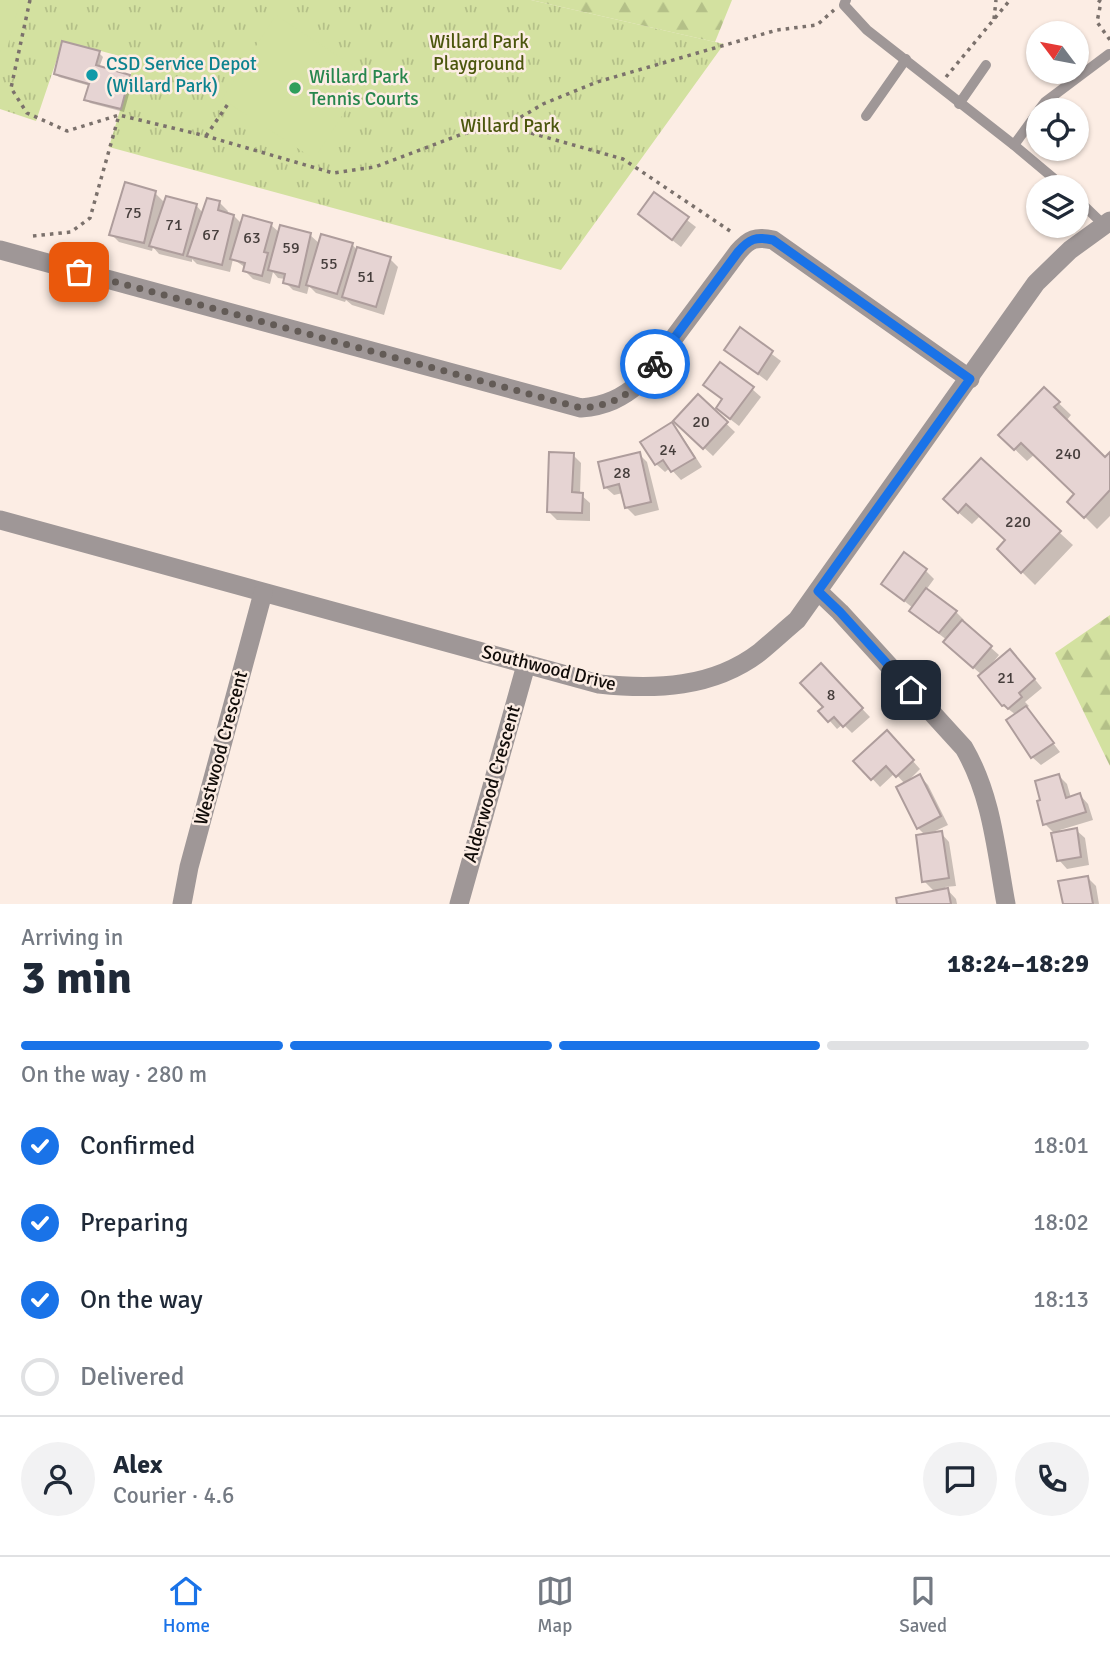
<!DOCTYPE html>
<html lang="en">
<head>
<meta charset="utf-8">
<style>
	body { margin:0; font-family:Signika,sans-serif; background:#f2f2f3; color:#1f2937; height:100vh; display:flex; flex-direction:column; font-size:26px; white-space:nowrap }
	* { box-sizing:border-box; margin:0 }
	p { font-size:23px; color:#747a83 }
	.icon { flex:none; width:38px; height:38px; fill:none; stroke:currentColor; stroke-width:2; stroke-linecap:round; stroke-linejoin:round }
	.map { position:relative; height:904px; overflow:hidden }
	.side { display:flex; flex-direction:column; background:#fff; flex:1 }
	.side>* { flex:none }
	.needle { width:46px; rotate:302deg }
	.tools { position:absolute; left:1026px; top:21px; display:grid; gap:14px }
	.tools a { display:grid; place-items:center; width:63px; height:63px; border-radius:50%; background:#fff; box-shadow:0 2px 5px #0004; font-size:35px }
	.pin { position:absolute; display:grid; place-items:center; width:60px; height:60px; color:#fff; margin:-30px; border-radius:14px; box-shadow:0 4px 10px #0006 }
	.courier { position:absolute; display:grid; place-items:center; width:70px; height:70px; margin:-35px; border:5px solid #1a73e8; border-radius:50%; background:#fff; color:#222; box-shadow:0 2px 9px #0007 }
	.headline em { font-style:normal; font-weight:700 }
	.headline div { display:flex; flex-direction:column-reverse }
	.headline { display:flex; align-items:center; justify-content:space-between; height:119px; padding:0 21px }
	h1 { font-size:46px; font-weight:700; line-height:52px }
	.bar { display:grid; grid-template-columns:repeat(4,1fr); gap:10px 7px; align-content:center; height:84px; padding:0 21px }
	.bar i { height:9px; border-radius:5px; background:#e0e1e3 }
	.bar .selected { background:#1a73e8 }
	.bar p { grid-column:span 4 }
	.line { display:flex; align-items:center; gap:18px; padding:0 21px; border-top:2px solid #e0e1e3 }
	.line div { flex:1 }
	.round { display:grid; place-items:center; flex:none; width:74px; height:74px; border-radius:37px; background:#f2f2f3 }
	ol { padding:0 21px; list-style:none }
	li { display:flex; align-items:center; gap:21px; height:77px }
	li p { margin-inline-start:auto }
	li .icon { padding:7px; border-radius:50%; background:#1a73e8; color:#fff; stroke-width:4 }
	li:last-child { color:#747a83 }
	li i { width:38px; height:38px; border:4px solid #e0e1e3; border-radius:50% }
	.tab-bar { display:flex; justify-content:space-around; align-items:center; height:98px; border-top:2px solid #e0e1e3; background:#fff; font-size:19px; color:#747a83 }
	.tab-bar a { display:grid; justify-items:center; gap:4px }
	.tab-bar .selected { color:#1a73e8 }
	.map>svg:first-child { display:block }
	.grass { fill:url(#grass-tufts) }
	.forest { fill:url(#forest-firs) }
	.garden { fill:#d3e1a0 }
	.shadow { fill:#0003 }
	.building { fill:#e6d4d3; stroke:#ae9d9c; stroke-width:2 }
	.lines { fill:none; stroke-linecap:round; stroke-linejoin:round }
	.path { stroke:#7b716c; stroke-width:3.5; stroke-dasharray:3.5 5; stroke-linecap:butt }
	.service { stroke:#9f9797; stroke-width:10 }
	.minor { stroke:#9f9797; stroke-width:19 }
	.done { stroke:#635b56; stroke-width:7; stroke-dasharray:0 12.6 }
	.route { stroke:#1a73e8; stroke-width:9 }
	.culture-dot { fill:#0f9aa8; stroke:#fcede4; stroke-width:2.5 }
	.leisure-dot { fill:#2e9e5b; stroke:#fcede4; stroke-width:2.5 }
	.labels { text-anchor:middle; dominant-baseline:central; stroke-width:5; stroke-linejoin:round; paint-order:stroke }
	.number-label { font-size:16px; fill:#463e3c }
	.park-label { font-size:19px; fill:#4b560d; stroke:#fcede4 }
	.culture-label { font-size:19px; fill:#0d838f; stroke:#fcede4; text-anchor:start }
	.leisure-label { font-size:19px; fill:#27864d; stroke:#fcede4; text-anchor:start }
	.street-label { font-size:19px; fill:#110c09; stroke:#fcede4 }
</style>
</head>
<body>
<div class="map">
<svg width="1110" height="904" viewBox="0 0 1110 904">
	<defs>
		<pattern id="grass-tufts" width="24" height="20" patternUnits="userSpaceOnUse" patternTransform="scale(1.75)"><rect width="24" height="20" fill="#d3e1a0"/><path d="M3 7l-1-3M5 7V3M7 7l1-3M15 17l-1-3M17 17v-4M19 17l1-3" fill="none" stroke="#b4c088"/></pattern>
		<pattern id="forest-firs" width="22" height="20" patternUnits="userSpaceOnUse" patternTransform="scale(1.75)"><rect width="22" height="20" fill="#d3e1a0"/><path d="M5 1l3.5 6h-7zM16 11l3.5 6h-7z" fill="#b4c088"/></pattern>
	</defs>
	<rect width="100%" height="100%" fill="#fcede4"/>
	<path class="grass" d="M0,0H531L724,44L561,270L109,147L135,60L63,41L36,121L0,109Z"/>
	<g class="forest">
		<path d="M531,0H732L715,42Z"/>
		<path d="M1110,615V766L1055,653Z"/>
	</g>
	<g class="garden">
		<path d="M0,0H20L7,49L2,47L0,52Z"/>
		<path d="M276,15L368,76L314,159L222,99Z"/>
	</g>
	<g class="shadow">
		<path d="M99,53L103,57L99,68L129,77L133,80L124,112L90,103L86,99L90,86L59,77L55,73Z"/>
		<path d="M155,193L165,203L196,205L202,212L203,208L219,202L228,211L227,214L234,216L242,224L271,225L280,233L310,235L320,244H352L356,249L390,259L398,267L384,315L352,305L346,300L345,302L316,293L309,286L307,294L293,290L285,282V279L278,278L273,272L270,284L253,279L245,271L246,268L233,259L230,272L197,264L192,259V262L159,254L153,247L152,251L119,242L111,234Z"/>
		<path d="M654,195L696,227L681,247L649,222Z"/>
		<path d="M740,330L781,361L767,381L726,350Z"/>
		<path d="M752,389L761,397L739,426L726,416Z"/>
		<path d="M1044,389L1071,415L1066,421L1105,459L1110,454V516L1097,529L1070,502L1077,494L1035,454L1027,461L1000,435Z"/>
		<path d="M698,397L735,432L713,456L684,429Z"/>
		<path d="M672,424L680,433L702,467L681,480L670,468L665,472L656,464Z"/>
		<path d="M639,454L647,462L659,510L635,516L626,507L623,493L614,495L605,487Z"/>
		<path d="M573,455L581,463L580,494L590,503V521L557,520L548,511Z"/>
		<path d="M981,461L1073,545L1035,585L999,549L1007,541L980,516L972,524L958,512Z"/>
		<path d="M926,571L934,579L926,590L956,612L964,620L962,622L999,655L990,666L991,667L1019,660L1042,688L1025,702L1029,706L1026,708L1060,752L1041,765L1032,757L1016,715L1003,705L982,675L953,650L947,640L919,619L911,611L913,608L883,584Z"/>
		<path d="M821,666L870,717L852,733L843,724L837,729L821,711L825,707Z"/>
		<path d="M895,741L920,769L907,782L920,776L928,785L948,825L929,834L941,833L949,842L956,886L945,887L956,899L957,904H899L935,892L924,881L926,836L918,828L905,784L895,773L880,787L856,761Z"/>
		<path d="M1059,776L1067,784L1071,798L1080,795L1088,804L1093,820L1060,830V833L1076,830L1085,838L1089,865L1067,869L1059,860L1053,832L1045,824Z"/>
		<path d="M1087,877L1096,886L1099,904H1064Z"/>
	</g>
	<g class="building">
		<path d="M62,41L100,51L96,65L130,75L121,109L84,100L89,84L54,74Z"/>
		<path d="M125,182L156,191L144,243L109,235Z"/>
		<path d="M654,192L689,217L672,240L638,214Z"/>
		<path d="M166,196L197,204L183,255L149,246Z"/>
		<path d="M207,198L220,201L218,210L234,215L222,265L187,256Z"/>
		<path d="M243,215L272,223L264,252L268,253L262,276L243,271L245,263L230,259Z"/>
		<path d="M280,225L311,233L299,287L283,283L285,274L268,270Z"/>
		<path d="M321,234L353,243L337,294L306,285Z"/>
		<path d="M357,247L391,257L376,307L342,297Z"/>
		<path d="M740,327L773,351L758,374L724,350Z"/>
		<path d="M720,362L754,387L730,419L716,408L722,399L703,385Z"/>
		<path d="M1044,387L1060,402L1054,407L1105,457L1110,452V490L1084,518L1067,502L1074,494L1021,443L1014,450L998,435Z"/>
		<path d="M698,394L728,422L703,449L673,421Z"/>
		<path d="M672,422L695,458L671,472L663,460L655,465L640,442Z"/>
		<path d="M549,452L574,453L572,492L583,493L582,513L547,512Z"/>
		<path d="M640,452L651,502L625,508L619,484L604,488L598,462Z"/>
		<path d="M981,458L1061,531L1021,573L997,549L1005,540L966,504L958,513L943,499Z"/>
		<path d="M904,552L927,569L904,601L881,584Z"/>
		<path d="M926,588L957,611L939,633L909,611Z"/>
		<path d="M962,620L992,646L973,668L943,642Z"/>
		<path d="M1010,649L1035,679L1019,693L1022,697L1008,709L1004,705L1002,706L978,676Z"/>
		<path d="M821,663L863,708L843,727L834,717L828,722L818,711L823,707L800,683Z"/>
		<path d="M1026,706L1054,743L1031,758L1006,720Z"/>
		<path d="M887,730L914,760L896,777L886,766L871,780L853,761Z"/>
		<path d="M920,774L941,816L917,829L896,787Z"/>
		<path d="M1059,774L1066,798L1080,793L1086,812L1043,825L1037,801L1040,800L1035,781Z"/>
		<path d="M1077,828L1081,857L1057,861L1051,833Z"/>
		<path d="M942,831L949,878L922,882L916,835Z"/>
		<path d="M1088,876L1093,904H1063L1058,881Z"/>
		<path d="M948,888L951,904H897L896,898Z"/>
	</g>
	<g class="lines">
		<g class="path">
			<path d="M30,0L11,88L27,113L67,131L119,115L206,136L333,173L375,167L462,134L506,126L623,159L733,233"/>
			<path d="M1098,0L1101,2L1097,22L1110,40"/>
			<path d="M994,19L996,0"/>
			<path d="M946,77L1010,0"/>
			<path d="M506,126L543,104L597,82L777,30L817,25L834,10"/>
			<path d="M206,136L228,104"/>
			<path d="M33,236L71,232L90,218L119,115"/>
		</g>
		<g class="service">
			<path d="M846,0L844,5L867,30L1014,145L1064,187"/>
			<path d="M959,104L986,65"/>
			<path d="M1039,110L1045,102L1109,54"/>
			<path d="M866,116L906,59"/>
			<path d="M1014,145L1038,112"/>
			<path d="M1076,198L1104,225"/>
		</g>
		<g class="minor">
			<path d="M0,250L581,408C606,406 622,398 641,382L738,252C749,239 756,236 773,240L970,379"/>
			<path d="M0,520L599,684C655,690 713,688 760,652C772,642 784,631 797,620L1036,283L1070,250L1110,221"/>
			<path d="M818,591L840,612L964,748C992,796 996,850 1006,904"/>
			<path d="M182,904L189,867L263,593"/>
			<path d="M459,904L526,665"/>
		</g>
	</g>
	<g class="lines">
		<path class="done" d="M79,272L581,408C617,405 633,393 655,364"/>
		<path class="route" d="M655,364L738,252C749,239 756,236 773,240L970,379L818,591L840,612L911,690"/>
	</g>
	<circle class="culture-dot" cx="92" cy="75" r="7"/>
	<circle class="leisure-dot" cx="295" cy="88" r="7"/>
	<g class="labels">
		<g class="number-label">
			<text x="133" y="213">75</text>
			<text x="174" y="225">71</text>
			<text x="211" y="235">67</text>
			<text x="252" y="238">63</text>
			<text x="291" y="248">59</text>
			<text x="329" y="264">55</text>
			<text x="366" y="277">51</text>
			<text x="701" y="422">20</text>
			<text x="668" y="450">24</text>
			<text x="1068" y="454">240</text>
			<text x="622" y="473">28</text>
			<text x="1018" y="522">220</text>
			<text x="1006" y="678">21</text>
			<text x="831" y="695">8</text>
		</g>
		<g class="park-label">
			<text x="479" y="42">Willard Park<tspan x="479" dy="22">Playground</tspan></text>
			<text x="510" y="126">Willard Park</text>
		</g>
		<g class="culture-label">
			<text x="106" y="64">CSD Service Depot<tspan x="106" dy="22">(Willard Park)</tspan></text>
		</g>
		<g class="leisure-label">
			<text x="309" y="77">Willard Park<tspan x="309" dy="22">Tennis Courts</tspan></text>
		</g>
		<g class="street-label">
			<text transform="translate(549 668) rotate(14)">Southwood Drive</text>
			<text transform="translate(221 748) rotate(-75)">Westwood Crescent</text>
			<text transform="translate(492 784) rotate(-74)">Alderwood Crescent</text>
		</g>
	</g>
</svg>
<div class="tools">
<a><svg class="needle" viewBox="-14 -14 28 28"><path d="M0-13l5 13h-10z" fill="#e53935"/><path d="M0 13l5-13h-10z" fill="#747a83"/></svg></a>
<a><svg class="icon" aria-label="locate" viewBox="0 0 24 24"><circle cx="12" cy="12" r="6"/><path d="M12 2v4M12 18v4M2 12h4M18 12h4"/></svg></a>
<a><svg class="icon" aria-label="layers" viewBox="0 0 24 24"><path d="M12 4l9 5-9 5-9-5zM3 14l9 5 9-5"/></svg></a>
</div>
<div class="pin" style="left:79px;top:272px;background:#ea580c"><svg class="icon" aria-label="bag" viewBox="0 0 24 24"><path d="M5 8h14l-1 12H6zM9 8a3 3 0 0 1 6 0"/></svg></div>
<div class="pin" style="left:911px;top:690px;background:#1f2937"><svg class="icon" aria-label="home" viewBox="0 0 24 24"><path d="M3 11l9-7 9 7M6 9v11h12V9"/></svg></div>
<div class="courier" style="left:655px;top:364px"><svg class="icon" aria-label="bike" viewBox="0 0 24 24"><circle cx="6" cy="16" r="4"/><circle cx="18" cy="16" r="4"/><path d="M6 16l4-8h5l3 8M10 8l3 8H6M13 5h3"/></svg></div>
</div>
<section class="side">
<div class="headline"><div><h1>3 min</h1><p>Arriving in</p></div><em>18:24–18:29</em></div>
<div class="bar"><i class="selected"></i><i class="selected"></i><i class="selected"></i><i></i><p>On the way · 280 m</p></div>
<ol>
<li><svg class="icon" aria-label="check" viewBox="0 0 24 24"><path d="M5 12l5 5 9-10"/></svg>Confirmed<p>18:01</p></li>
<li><svg class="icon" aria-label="check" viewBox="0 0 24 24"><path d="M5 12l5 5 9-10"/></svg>Preparing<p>18:02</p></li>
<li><svg class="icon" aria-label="check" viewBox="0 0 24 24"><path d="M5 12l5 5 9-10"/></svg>On the way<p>18:13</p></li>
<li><i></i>Delivered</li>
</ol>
<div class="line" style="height:126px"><a class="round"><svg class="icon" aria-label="person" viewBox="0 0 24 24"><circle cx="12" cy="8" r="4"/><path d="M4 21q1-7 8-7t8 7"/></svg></a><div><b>Alex</b><p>Courier · 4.6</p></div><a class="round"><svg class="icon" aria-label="chat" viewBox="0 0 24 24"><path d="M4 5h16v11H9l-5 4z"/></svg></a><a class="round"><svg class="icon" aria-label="phone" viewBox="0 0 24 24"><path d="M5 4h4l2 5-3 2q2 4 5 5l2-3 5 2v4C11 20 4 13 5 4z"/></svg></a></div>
</section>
<nav class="tab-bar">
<a class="selected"><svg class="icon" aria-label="home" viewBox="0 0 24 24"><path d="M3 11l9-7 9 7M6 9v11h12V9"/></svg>Home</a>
<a><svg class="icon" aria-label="map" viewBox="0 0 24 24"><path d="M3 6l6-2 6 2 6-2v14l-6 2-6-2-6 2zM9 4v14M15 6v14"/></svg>Map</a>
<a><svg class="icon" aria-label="saved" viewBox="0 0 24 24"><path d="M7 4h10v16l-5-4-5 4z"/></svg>Saved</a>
</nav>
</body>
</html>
